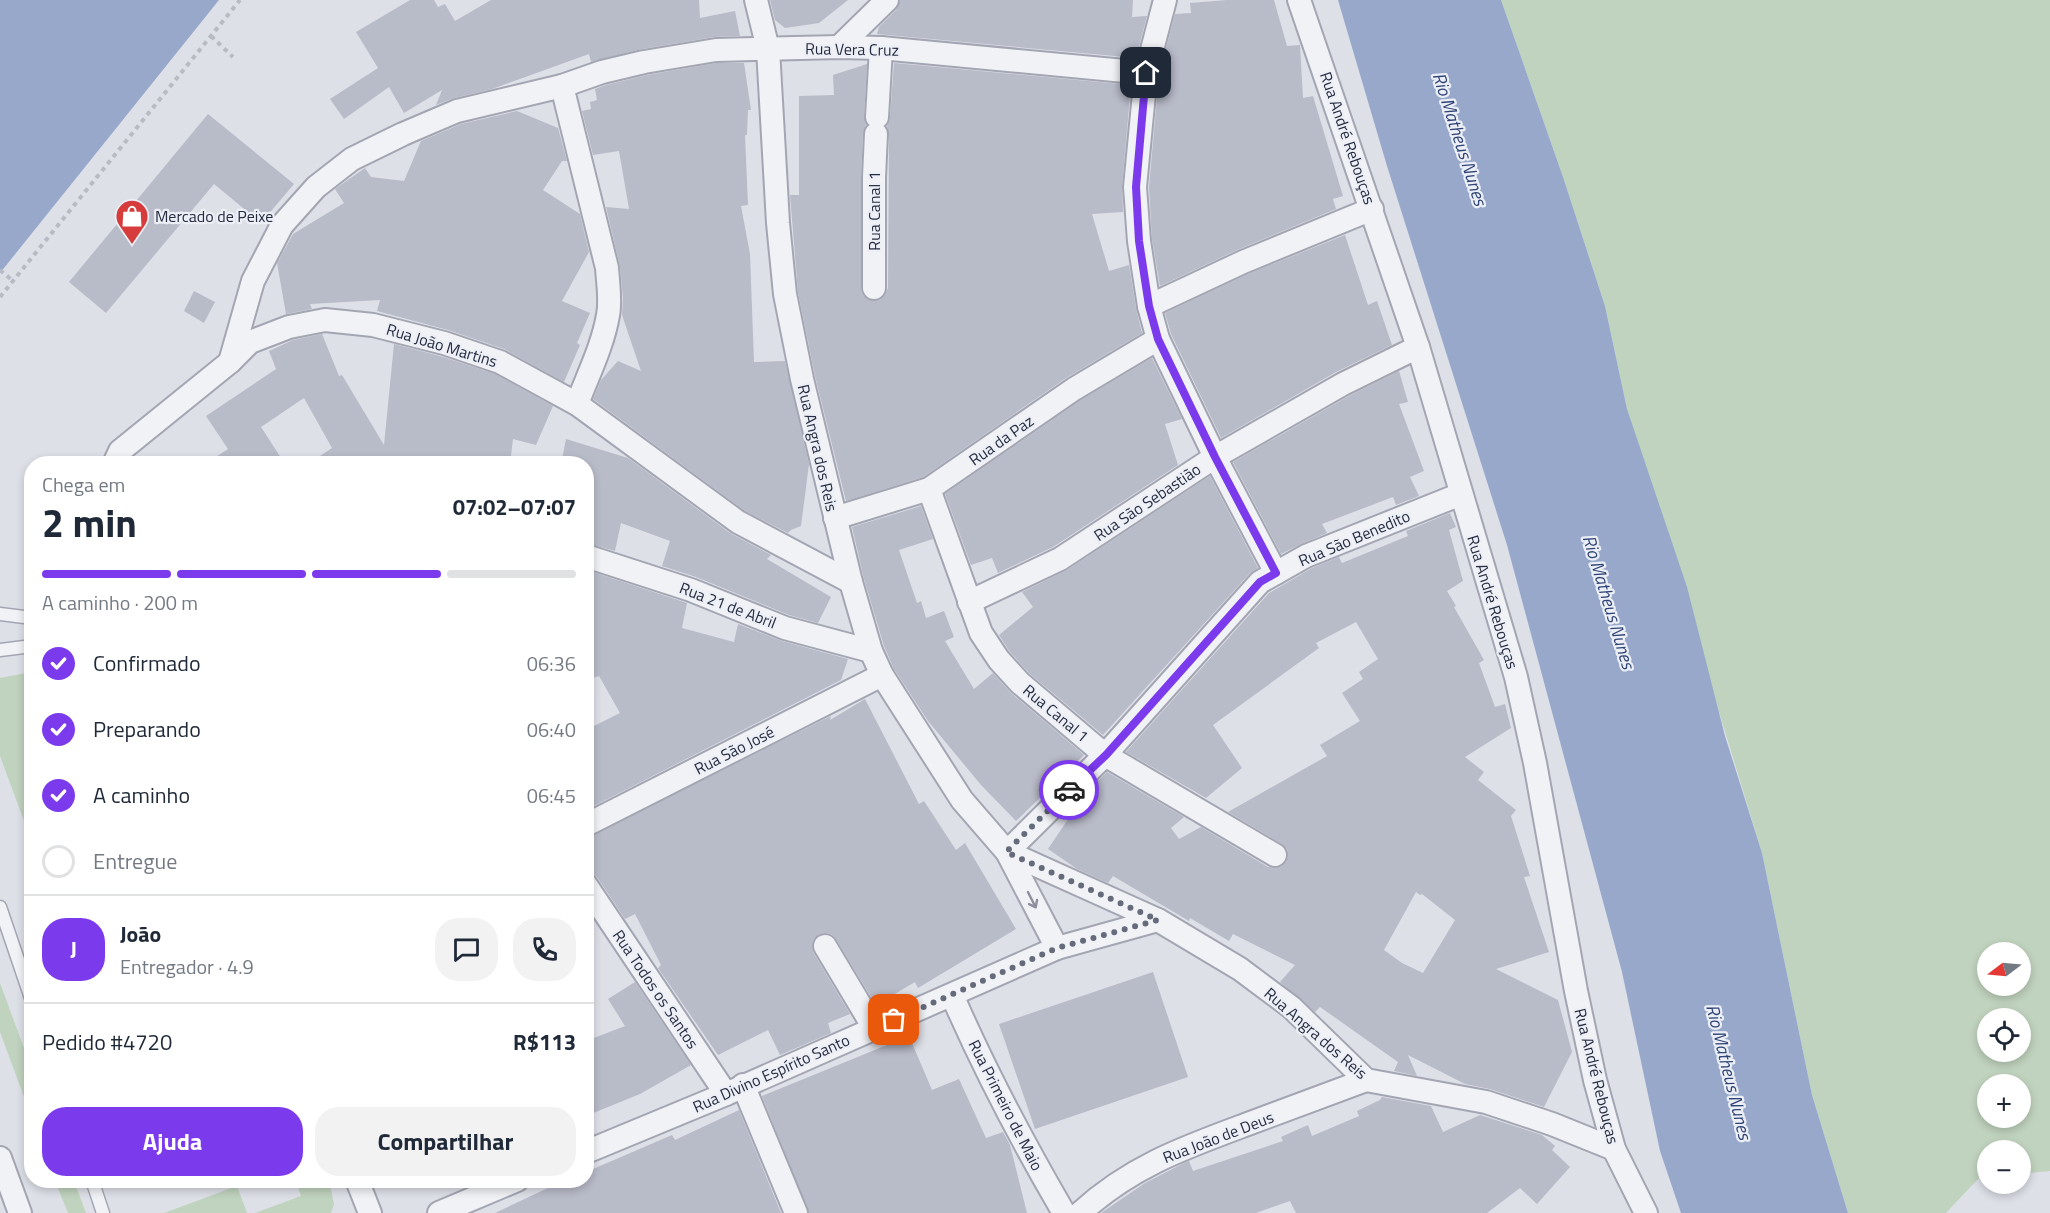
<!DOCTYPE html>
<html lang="pt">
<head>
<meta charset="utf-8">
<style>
	body { margin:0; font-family:"Titillium Web",sans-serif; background:#f2f2f3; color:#1f2937; height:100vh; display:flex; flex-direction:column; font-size:22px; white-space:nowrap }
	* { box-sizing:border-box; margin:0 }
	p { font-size:20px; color:#747a83 }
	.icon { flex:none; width:33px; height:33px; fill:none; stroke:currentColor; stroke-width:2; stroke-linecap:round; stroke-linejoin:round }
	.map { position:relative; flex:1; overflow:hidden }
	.side { position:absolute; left:24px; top:456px; width:570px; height:732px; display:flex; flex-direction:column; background:#fff; border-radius:24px; box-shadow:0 3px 9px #0003 }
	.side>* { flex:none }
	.needle { width:39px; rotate:254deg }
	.tools { position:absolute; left:1977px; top:942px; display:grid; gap:12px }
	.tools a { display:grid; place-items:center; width:54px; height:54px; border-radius:50%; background:#fff; box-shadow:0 3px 9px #0003; font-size:30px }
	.pin { position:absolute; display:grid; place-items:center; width:51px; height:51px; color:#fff; margin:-26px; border-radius:12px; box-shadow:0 3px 9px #0006 }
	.courier { position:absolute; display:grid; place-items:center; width:60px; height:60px; margin:-30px; border:4px solid #7c3aed; border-radius:50%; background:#fff; color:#222; box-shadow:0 2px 8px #0007 }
	.overview em { font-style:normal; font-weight:700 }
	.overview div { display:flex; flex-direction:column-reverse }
	.overview { display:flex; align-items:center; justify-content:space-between; height:102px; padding:0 18px }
	h1 { font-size:39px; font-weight:700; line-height:45px }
	.bar { display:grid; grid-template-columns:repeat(4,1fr); gap:9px 6px; align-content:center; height:72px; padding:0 18px }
	.bar i { height:8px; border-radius:4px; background:#e0e1e3 }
	.bar .on { background:#7c3aed }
	.bar p { grid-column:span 4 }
	.line { display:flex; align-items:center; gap:15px; padding:0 18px; border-top:2px solid #e0e1e3 }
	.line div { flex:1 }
	.round { display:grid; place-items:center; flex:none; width:63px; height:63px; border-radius:24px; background:#f2f2f3 }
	ol { padding:0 18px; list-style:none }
	li { display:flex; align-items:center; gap:18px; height:66px }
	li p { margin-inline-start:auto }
	li .icon { padding:6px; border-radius:50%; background:#7c3aed; color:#fff; stroke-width:4 }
	li:last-child { color:#747a83 }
	li i { width:33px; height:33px; border:3px solid #e0e1e3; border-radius:50% }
	.button { display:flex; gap:12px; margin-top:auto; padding:12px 18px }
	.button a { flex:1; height:69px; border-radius:24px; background:#7c3aed; color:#fff; font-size:24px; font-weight:700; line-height:69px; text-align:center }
	.button a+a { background:#f2f2f3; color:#1f2937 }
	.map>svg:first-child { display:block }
	.green { fill:#c0d3be; fill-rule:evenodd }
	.water { fill:#97a8cb }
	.building { fill:#b8bbc8; fill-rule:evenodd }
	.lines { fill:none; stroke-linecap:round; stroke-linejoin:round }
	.service-casing { stroke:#a3a6b2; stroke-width:15 }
	.minor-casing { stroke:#a3a6b2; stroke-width:26 }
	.path { stroke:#b8bbc3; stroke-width:4; stroke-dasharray:4.5 4.5; stroke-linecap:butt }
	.service { stroke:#f1f2f6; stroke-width:12 }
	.minor { stroke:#f1f2f6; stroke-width:22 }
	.oneway { stroke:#8c8f9b }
	.done { stroke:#666b7b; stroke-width:6; stroke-dasharray:0 10.8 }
	.route { stroke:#7c3aed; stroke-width:8 }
	.labels { text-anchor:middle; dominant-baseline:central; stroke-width:4.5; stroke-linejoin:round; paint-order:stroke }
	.street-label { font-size:16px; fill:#262c40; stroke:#edeff6 }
	.poi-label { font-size:16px; fill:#262c40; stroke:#edeff6; text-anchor:start }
	.water-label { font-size:18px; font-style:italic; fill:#2e4376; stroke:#edeff6 }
</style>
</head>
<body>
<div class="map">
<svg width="2050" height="1213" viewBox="0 0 2050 1213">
	<rect width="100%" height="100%" fill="#dee0e8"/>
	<g class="green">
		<path d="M1501,0H2050V1171L2021,1174L2020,1150H1988L1987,1177L1978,1179L1946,1213H1848L1812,1095L1762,853L1627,409L1605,306L1563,177ZM1988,952H2020V986H1988ZM1988,1018H2020V1052H1988ZM1988,1084H2020V1118H1988Z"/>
		<path d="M31,672H32L31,840L0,756V678Z"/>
		<path d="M0,983L31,1067V1116L0,1032Z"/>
		<path d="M55,1181H74L86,1213H68Z"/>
		<path d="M296,1181H329L334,1204L331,1213H255L301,1196Z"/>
		<path d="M237,1186L247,1213H164Z"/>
	</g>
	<g class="water">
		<path d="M0,0H219L0,273Z"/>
		<path d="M1338,0H1501L1563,177L1605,306L1627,409L1687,587L1725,736L1762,853L1812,1095L1848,1213H1681L1660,1151L1622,972L1507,545L1387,166Z"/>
	</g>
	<g class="building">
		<path d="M410,0H434L438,7L445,4L455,21L491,0H699L700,18L735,11L740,36L714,37L642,49L591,62L589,54L492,89L454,98L436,105L442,90L404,113L389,87L344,119L330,99L378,68L356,32Z"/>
		<path d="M770,0H848L819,23L785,28L775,20Z"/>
		<path d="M900,0H1133L1132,17L1147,16L1136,58L877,34L879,27L896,10Z"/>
		<path d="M1227,0H1274L1287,46L1300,45L1303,98L1313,96L1343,196L1333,199L1336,209L1237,250L1160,286L1152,239L1149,187L1159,75L1175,14L1191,13L1190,3Z"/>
		<path d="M717,63H744L751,110H748L747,135H745L748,205L741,206L750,254L754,362L785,361L809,464L801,526L791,530L788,533L745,511L593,399L601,380L618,361L641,371L622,315L623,298L620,267L606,207L629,209L619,151L593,155L582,111L591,109L590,102L597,100L595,89L606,85L647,75Z"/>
		<path d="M894,63L1131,85L1122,186L1123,212L1092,214L1109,271L1129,265L1136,308L1142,333L1066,378L923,477L846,501L815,376L798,292L790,195H799V96L834,95L833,75L867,64L864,116L866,125L863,133L861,176V288L862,294L867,299L873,301L880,300L885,295L888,288L889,135L887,126L890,118Z"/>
		<path d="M517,111L558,128L567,161H562L543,190L580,214L589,252L562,301L590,313L577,343L580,345L564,382L504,349L448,330L377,311L380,300L310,304L312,309L286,314L277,263L293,234L344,203L335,189L365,168L371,177L404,181L421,141L461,124Z"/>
		<path d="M208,114L294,184L261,223L214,184L106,313L69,282Z"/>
		<path d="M1345,235L1368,305L1377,301L1392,345L1336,372L1221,438L1171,334L1165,313L1248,274Z"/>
		<path d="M194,291L215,302L204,323L184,311Z"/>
		<path d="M322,334L339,376L342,375L384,445L394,344L440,356L495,374L553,406L536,445L513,439L510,464H308L332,448L304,398L261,427L285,464H205L228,449L206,416L276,369L269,351L293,340Z"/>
		<path d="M1152,358L1182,419L1165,424L1178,465L1053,547L998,573L992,558L971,565L945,494L1081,400Z"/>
		<path d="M1399,371L1408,402L1399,404L1424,471L1410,477L1419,496L1396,505L1393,497L1322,524L1327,533L1301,544L1281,554L1233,462L1349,396Z"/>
		<path d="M566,439L628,458L730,533L771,555L767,559L831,597L818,623L789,615L696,577L662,566L670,541L621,523L615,551L586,543V464H561Z"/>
		<path d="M1210,476L1258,568L1250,573L1103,735L1029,673L1010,652L999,635L1033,607L1022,592L1067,570Z"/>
		<path d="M921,506L933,539L899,550L917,603L921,601L926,618L944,611L954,637L945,641L974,689L993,673L1011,693L1084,755L1016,821L981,785L928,721L894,669L884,646L864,579L852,527Z"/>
		<path d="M1450,513L1456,527L1449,530L1463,581L1447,591L1456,606L1454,607L1484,660L1479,663L1495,707L1505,704L1511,728L1465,757L1484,772L1478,780L1516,810L1511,816L1530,876L1524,877L1549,952L1496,969L1558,1000L1572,1052L1544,1107L1490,1089L1465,1084L1408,1055L1417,1076L1394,1071L1398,1062L1320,1007L1315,1012L1280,982L1295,965L1233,934L1229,941L1190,918L1189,921L1113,876L1108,883L1077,869L1048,849L1085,794L1107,772L1184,817L1171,828L1179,839L1201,827L1268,867L1275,868L1282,866L1286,862L1288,856L1287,849L1282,844L1228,812L1327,756L1320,745L1360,721L1342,693L1363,679L1359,672L1378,659L1356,622L1316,643L1319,648L1213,725L1242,768L1206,798L1126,752L1269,593L1312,568L1339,557L1342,563L1408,536L1406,531ZM1416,892L1420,895L1422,894L1455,920L1423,973L1402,963L1384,950Z"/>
		<path d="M590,571L687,603L682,628L734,642L738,624L782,641L848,659L841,680L586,810V730L620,713L599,676L586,680V589Z"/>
		<path d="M865,699L919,804L924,801L956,850L965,843L1016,929L918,988L915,982L876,1005L836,939L831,934L825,933L819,934L813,940L812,947L813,952L850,1014L828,1023L831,1033L780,1055L768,1030L718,1055L658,968L661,965L635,914L625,919L597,877L592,873L586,872V838L831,716L830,720Z"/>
		<path d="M1153,972L1188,1077L1035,1129L999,1024Z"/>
		<path d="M635,982L691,1065L640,1094L586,1116V1041L625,1026L608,999Z"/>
		<path d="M909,1036L932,1090L959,1079L986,1138L1003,1132L1010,1145L1027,1213H809L762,1096Z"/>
		<path d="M1382,1097L1431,1106L1443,1132L1480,1115L1542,1135L1555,1146L1552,1150L1570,1167L1537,1204L1520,1188L1487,1213H1296L1290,1201L1256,1213H1101L1145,1183L1184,1163L1189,1161L1193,1171L1283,1141L1281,1137L1308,1125L1312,1136L1359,1116L1357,1111L1380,1100Z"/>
		<path d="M739,1110L781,1213H495L565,1180H586V1172L672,1135L675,1140Z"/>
	</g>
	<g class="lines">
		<defs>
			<g id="service">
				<path d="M0,614L32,618"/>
				<path d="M0,650L32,646"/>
				<path d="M0,907L32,1001"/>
				<path d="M92,1180L103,1213"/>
			</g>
			<g id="minor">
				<path d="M756,0L768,49L778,223L785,294L802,379L851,582L871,651L882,675L962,800L1007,852L1158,920L1240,969L1291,1007L1366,1080L1486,1102L1552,1124L1614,1149"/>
				<path d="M1165,0L1146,73L1135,187L1139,241L1149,306L1158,339L1215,457L1276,573"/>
				<path d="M1299,0L1418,347L1516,677L1535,763L1576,991L1595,1080L1614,1149L1646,1213"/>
				<path d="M839,47L887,0"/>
				<path d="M562,86L607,268C608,284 611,300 608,315C603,345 588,375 577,404"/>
				<path d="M877,117L881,48"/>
				<path d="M874,288V177L876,134"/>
				<path d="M1149,306L1243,262L1372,209"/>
				<path d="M230,362L253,281L282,225L316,187L352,159L403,134L457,111L562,86L602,72L644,62L716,50L839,47L881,48L1146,73"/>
				<path d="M114,464L120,451L230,362L250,342L289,327L325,320L373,325L444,343L500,362L577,404L738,522L851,582"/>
				<path d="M929,489L981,633L999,660L1020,683L1105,755L1275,855"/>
				<path d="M835,518L929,489L1074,389L1158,339"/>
				<path d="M586,556L691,590L785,628L871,651"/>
				<path d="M969,602L1060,559L1215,457L1343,384L1418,347"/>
				<path d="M586,825L882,675"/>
				<path d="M586,885L726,1094"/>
				<path d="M825,946L874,1028"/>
				<path d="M1057,948L1007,852L1105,755L1260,582L1306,556L1461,494"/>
				<path d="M952,995C985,1071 1022,1141 1064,1213"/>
				<path d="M743,1085L796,1213"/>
				<path d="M586,1152L726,1094L1057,948L1158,920"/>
				<path d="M0,1158L20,1213"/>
				<path d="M357,1180L370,1213"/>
				<path d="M439,1213L517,1180"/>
				<path d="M1080,1213C1130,1167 1183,1148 1245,1125C1286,1110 1326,1095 1366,1080"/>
			</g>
		</defs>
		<use href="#service" class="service-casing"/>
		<use href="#minor" class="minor-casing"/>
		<g class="path">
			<path d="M211,36L233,57"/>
			<path d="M0,270L13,281"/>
			<path d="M0,297L240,0"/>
		</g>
		<use href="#service" class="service"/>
		<use href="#minor" class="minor"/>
	</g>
	<defs><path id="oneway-shaft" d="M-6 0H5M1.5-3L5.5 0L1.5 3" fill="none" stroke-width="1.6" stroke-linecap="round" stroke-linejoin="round" transform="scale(1.5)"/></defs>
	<use class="oneway" href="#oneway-shaft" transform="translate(1032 900) rotate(63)"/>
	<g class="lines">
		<path class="done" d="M894,1020L1057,948L1158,920L1006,852L1069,790"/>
		<path class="route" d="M1069,790L1106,755L1260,582L1276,573L1215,457L1158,339L1149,306L1139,241L1136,187L1146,73"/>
	</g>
	<defs>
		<symbol id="shop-pin" viewBox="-11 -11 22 30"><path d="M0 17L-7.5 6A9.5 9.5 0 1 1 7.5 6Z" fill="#d53c3b" stroke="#edeff6"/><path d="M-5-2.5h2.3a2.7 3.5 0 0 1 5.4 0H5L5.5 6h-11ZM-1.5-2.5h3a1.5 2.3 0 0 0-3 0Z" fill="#fff"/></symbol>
	</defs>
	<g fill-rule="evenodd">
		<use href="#shop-pin" x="113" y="197" width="38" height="52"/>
	</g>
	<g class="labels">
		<g class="street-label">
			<text transform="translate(852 49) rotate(1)">Rua Vera Cruz</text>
			<text transform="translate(1348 138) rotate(71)">Rua André Rebouças</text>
			<text transform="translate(874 211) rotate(-90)">Rua Canal 1</text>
			<text transform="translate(442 345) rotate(17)">Rua João Martins</text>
			<text transform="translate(1001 440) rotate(-35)">Rua da Paz</text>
			<text transform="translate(818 448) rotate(77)">Rua Angra dos Reis</text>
			<text transform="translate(1147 502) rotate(-34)">Rua São Sebastião</text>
			<text transform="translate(1354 538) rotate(-23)">Rua São Benedito</text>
			<text transform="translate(1493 602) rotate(73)">Rua André Rebouças</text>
			<text transform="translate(728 605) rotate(21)">Rua 21 de Abril</text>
			<text transform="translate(1056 713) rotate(40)">Rua Canal 1</text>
			<text transform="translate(734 750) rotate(-27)">Rua São José</text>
			<text transform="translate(656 989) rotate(56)">Rua Todos os Santos</text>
			<text transform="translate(1316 1033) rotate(41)">Rua Angra dos Reis</text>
			<text transform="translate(771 1073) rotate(-24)">Rua Divino Espírito Santo</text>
			<text transform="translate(1597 1076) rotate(76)">Rua André Rebouças</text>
			<text transform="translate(1006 1105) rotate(63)">Rua Primeiro de Maio</text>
			<text transform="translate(1218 1137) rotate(-21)">Rua João de Deus</text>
		</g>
		<g class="poi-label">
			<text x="155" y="216">Mercado de Peixe</text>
		</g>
		<g class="water-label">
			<text transform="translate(1460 139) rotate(72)">Rio Matheus Nunes</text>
			<text transform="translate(1609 602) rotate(73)">Rio Matheus Nunes</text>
			<text transform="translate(1729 1072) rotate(76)">Rio Matheus Nunes</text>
		</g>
	</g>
</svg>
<div class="tools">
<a><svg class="needle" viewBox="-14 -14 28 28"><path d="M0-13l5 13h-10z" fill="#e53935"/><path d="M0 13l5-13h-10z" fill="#747a83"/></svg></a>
<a><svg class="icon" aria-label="locate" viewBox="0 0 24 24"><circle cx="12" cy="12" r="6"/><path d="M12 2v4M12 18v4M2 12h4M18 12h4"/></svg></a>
<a>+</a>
<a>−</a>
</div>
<div class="pin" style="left:894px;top:1020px;background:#ea580c"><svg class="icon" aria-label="bag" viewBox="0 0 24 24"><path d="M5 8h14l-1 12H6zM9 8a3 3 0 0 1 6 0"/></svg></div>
<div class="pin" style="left:1146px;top:73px;background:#1f2937"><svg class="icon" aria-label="home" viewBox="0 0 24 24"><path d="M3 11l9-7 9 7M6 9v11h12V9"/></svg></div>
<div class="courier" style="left:1069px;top:790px"><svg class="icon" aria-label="car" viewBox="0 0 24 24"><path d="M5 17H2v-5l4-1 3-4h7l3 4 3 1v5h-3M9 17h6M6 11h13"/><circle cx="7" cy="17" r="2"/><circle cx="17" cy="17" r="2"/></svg></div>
<section class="side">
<div class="overview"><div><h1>2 min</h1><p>Chega em</p></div><em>07:02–07:07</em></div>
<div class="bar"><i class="on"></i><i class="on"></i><i class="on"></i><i></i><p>A caminho · 200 m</p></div>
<ol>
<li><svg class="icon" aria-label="check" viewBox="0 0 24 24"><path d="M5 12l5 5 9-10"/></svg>Confirmado<p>06:36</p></li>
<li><svg class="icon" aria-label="check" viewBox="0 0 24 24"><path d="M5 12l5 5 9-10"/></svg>Preparando<p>06:40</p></li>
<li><svg class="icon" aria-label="check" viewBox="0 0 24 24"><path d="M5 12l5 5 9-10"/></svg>A caminho<p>06:45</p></li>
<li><i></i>Entregue</li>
</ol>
<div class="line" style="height:108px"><b class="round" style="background:#7c3aed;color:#fff">J</b><div><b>João</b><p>Entregador · 4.9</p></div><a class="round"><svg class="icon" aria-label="chat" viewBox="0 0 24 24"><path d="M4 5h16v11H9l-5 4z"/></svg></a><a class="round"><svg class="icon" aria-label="phone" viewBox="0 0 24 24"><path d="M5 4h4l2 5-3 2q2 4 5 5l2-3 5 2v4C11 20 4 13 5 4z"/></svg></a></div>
<div class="line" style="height:78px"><div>Pedido #4720</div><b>R$113</b></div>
<div class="button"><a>Ajuda</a><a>Compartilhar</a></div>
</section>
</div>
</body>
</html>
